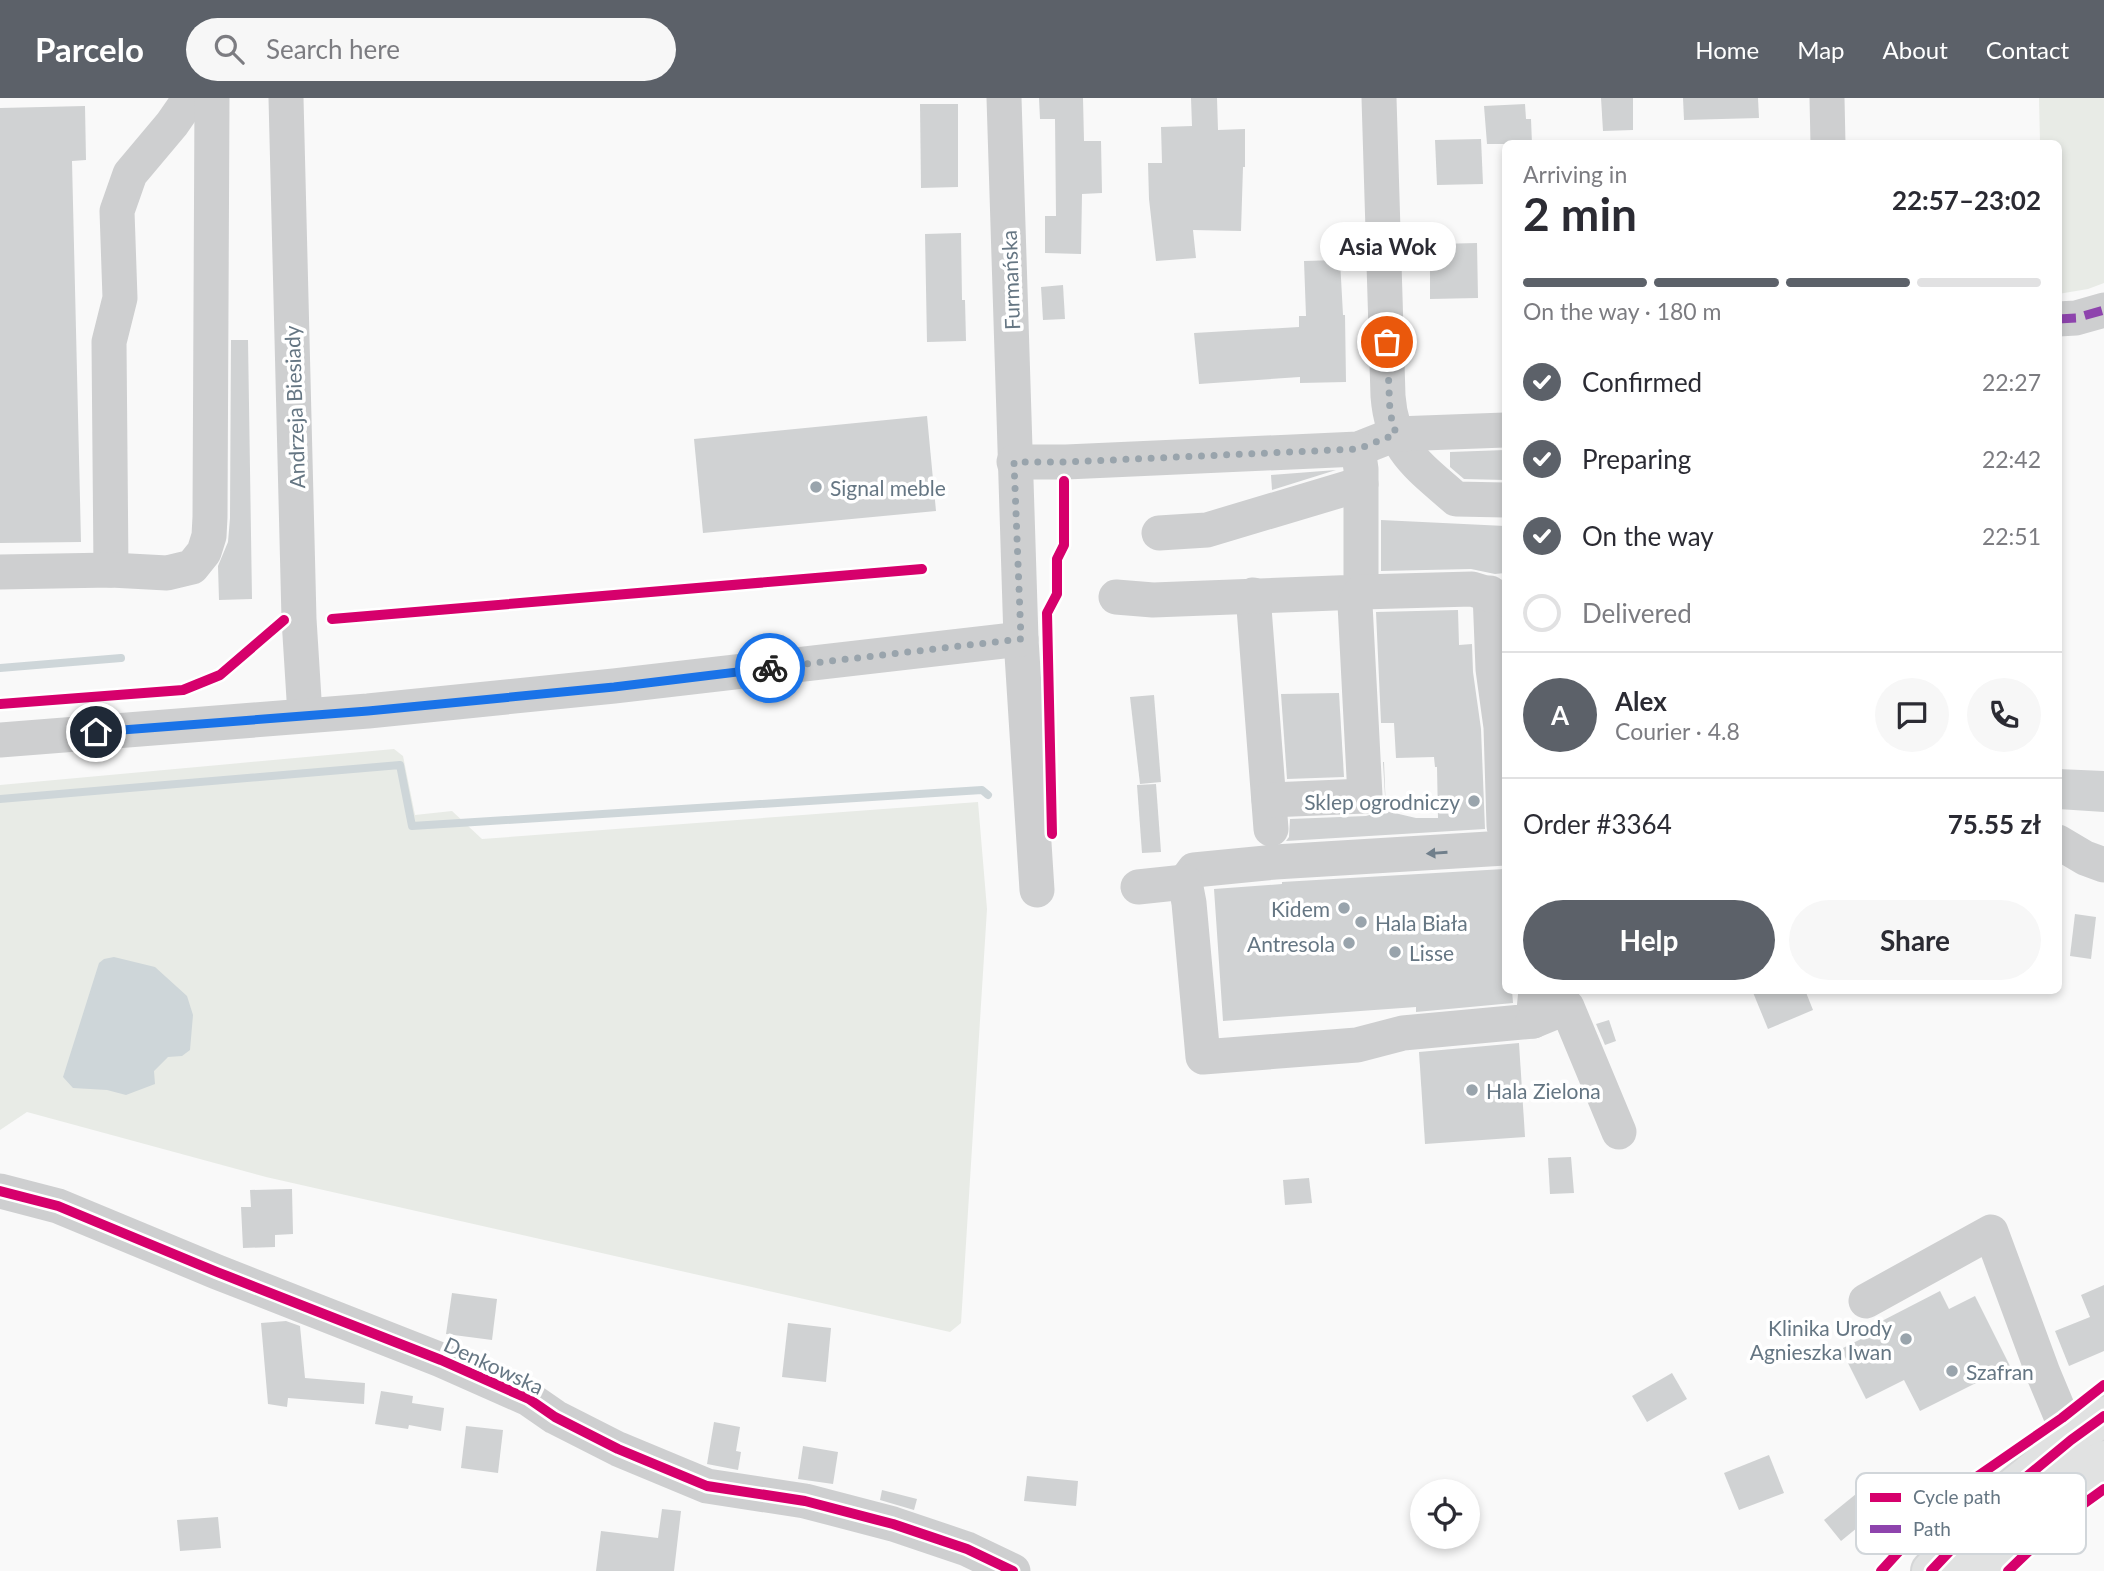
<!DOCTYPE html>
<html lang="en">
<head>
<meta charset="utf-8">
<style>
	body { margin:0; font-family:Lato,sans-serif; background:#f7f7f7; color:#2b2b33; height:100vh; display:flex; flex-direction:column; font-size:26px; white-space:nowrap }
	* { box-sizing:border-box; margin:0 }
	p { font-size:23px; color:#7c7c81 }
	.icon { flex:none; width:38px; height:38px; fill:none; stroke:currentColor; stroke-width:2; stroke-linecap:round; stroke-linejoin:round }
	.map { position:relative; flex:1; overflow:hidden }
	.panel { position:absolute; left:1502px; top:42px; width:560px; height:854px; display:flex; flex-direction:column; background:#fff; border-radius:10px; box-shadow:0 4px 10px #0003 }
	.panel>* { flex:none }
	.fabs { position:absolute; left:1410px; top:1381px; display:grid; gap:14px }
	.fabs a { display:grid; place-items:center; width:70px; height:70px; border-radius:50%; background:#fff; box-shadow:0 4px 10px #0003; font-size:35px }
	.pin { position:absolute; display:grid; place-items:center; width:60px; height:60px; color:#fff; margin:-30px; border:4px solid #fff; border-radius:50%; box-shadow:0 2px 7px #0007 }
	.courier { position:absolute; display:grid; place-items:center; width:70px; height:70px; margin:-35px; border:5px solid #1a73e8; border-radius:50%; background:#fff; color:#222; box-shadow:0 2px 9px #0007 }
	.bubble { position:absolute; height:49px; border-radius:24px; background:#fff; box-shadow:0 4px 10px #0003; font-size:23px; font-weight:700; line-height:49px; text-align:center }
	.head em { font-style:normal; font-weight:700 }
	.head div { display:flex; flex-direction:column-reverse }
	.head { display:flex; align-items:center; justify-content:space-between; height:119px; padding:0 21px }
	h1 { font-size:46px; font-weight:700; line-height:52px }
	.bar { display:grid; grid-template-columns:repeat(4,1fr); gap:10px 7px; align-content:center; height:84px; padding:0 21px }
	.bar i { height:9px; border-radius:5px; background:#e1e1e2 }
	.bar .on { background:#5c6169 }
	.bar p { grid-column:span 4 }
	.line { display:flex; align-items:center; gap:18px; padding:0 21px; border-top:2px solid #e1e1e2 }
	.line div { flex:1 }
	.round { display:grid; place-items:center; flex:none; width:74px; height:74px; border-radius:37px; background:#f7f7f7 }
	ol { padding:0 21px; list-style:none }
	li { display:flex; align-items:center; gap:21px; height:77px }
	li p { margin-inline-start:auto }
	li .icon { padding:7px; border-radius:50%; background:#5c6169; color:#fff; stroke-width:4 }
	li:last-child { color:#7c7c81 }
	li i { width:38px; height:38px; border:4px solid #e1e1e2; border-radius:50% }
	.action { display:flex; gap:14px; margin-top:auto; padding:14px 21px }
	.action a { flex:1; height:80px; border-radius:42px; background:#5c6169; color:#fff; font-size:28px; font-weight:700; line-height:80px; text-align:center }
	.action a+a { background:#f7f7f7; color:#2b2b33 }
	header { display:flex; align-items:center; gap:42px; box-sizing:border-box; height:98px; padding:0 35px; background:#5c6169; color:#fff }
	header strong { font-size:33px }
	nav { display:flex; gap:38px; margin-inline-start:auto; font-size:24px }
	.search { width:490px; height:63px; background:#f7f7f7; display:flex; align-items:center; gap:18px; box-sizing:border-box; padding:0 24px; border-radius:38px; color:#7c7c81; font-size:26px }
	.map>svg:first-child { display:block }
	.green { fill:#e8ebe6 }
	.water { fill:#ced6d9 }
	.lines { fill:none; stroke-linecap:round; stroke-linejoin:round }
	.stream { stroke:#ced6d9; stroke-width:8 }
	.building { fill:#d0d2d3 }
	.major-casing { stroke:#d5d6d7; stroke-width:42 }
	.minor { stroke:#cecfd0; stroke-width:35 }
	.major { stroke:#e1e2e2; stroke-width:38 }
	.quiet { stroke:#8e44ad; stroke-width:9; stroke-dasharray:18 9; stroke-linecap:butt }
	.cycleway-casing { stroke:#fff; stroke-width:15 }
	.cycleway { stroke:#d6006c; stroke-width:10 }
	.oneway { fill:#707f8b }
	.done { stroke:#99a4ac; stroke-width:7; stroke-dasharray:0 12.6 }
	.route { stroke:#1a73e8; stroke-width:9 }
	.poi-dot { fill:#99a4ac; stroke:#fff; stroke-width:2.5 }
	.labels { text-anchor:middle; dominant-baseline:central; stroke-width:7; stroke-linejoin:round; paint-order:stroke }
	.street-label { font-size:21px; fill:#657683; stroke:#fff }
	.poi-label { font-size:21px; fill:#657683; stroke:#fff; text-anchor:start }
	.key { fill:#fff; stroke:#d1d6da; stroke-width:2 }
	.key-label { font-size:19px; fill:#657683 }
</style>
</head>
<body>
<header>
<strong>Parcelo</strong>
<div class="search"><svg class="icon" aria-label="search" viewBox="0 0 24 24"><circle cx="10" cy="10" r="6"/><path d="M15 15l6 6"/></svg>Search here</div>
<nav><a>Home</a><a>Map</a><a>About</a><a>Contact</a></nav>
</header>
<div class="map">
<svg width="2104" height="1473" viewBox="0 0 2104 1473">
	<rect width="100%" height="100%" fill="#f9f9f9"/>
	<g class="green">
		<path d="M2039,0H2104V185L2088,191L2058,196V46L2040,45Z"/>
		<path d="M394,651L403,658L415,717L452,713L482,741L978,704L987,811L961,1225L950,1234L266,1079L27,1014L0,1032V687Z"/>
	</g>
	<path class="water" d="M114,859L155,869L187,898L193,917L190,952L182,958L168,959L154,973L155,986L126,997L107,992L73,990L63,979L99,865L104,861Z"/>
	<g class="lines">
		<g class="stream">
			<path d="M0,570L121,560"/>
			<path d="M0,701L400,667L412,728L982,692L988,697"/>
		</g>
	</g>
	<g class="building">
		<path d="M1039,0H1083L1084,43H1101L1102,95L1082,96L1081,156L1045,155V118H1056L1055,21H1040Z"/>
		<path d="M1191,0H1217L1218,32L1245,31V69H1243L1241,133L1193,132L1196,160L1156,163L1149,101L1148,65H1162L1161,29L1192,28Z"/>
		<path d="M1601,0H1633V32L1603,33Z"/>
		<path d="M1683,0H1758L1759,20L1684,22Z"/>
		<path d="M920,6H958V89L921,90Z"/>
		<path d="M1525,6L1526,21H1531L1532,46H1487L1484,8Z"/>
		<path d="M85,8L86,62L72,63L81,444L0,445V10Z"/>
		<path d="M1481,41L1483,86L1437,87L1435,42Z"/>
		<path d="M961,135L962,202H965L966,243L927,244L925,136Z"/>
		<path d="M1477,145L1478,200L1430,201V170H1438L1437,146Z"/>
		<path d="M1340,162L1343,217H1345L1346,284L1300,285V279L1199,286L1194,235L1299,229V218H1306L1304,163Z"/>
		<path d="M1063,187L1065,221L1043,222L1041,189Z"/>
		<path d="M231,242H248L252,501L219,502L218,468L228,444L230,420Z"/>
		<path d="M927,318L936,413L703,435L694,341Z"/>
		<path d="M1505,352V382L1464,381L1450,369V354Z"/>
		<path d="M1336,372L1272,392L1271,377Z"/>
		<path d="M1381,422L1505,428V475L1495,476L1471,471L1381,473Z"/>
		<path d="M1458,512L1459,547L1472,546L1473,574L1481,631L1485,731L1286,743L1289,739L1290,721L1366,718L1376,715L1383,707L1385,698L1383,664H1384L1386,713L1416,720H1438L1437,669H1435L1434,659L1396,660L1394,625H1381L1376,514Z"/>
		<path d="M1339,595L1344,679L1287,681L1281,596Z"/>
		<path d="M1154,597L1161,684L1140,686L1130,599Z"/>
		<path d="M2058,671L2104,673V714L2058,711Z"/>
		<path d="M1156,686L1161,754L1142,755L1137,687Z"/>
		<path d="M1504,771L1505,892H1512L1513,905L1416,914V909L1223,923L1214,791L1282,786V784Z"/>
		<path d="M2075,816L2096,819L2091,861L2070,858Z"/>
		<path d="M1752,892H1805L1813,912L1768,931Z"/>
		<path d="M1609,922L1616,943L1605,947L1596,926Z"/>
		<path d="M1519,945L1525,1039L1425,1046L1419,954Z"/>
		<path d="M1571,1059L1574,1095L1550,1096L1548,1060Z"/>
		<path d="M1309,1080L1312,1105L1285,1107L1283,1082Z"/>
		<path d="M292,1091L293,1136L275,1137V1149L243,1150L241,1109H251L250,1092Z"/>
		<path d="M2104,1187V1253L2069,1268L2055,1233L2090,1219L2081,1197Z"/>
		<path d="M1940,1193L1949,1211L1975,1198L2010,1268L1920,1313L1904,1282L1866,1301L1841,1251L1879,1232L1876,1226Z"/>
		<path d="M452,1195L497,1201L492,1242L446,1236Z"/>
		<path d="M286,1223L300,1228L305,1280L365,1285L364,1306L288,1300L287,1309L268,1306L261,1225Z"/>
		<path d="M788,1225L831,1230L826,1284L782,1279Z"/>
		<path d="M1672,1275L1687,1301L1647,1324L1632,1298Z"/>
		<path d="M381,1293L413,1298L412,1305L444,1310L441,1333L409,1327L408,1331L375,1326Z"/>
		<path d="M714,1324L740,1329L736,1353L741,1354L738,1372L707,1366Z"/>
		<path d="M466,1328L503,1332L498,1375L461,1370Z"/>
		<path d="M803,1348L838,1354L833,1386L798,1381Z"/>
		<path d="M1769,1357L1784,1395L1739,1412L1724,1375Z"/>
		<path d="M1027,1378L1078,1383L1076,1408L1024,1403Z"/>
		<path d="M882,1392L917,1401L914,1412L880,1402Z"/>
		<path d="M1856,1396L1874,1416L1841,1443L1824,1422Z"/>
		<path d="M662,1411L681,1413L674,1473H596L601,1433L658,1440Z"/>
		<path d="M218,1419L221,1450L180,1453L177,1422Z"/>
	</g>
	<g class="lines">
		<defs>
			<g id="major">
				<path d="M1931,1473L1997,1403L2071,1342L2104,1318"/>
				<path d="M1975,1473L2075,1382L2104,1362"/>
			</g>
		</defs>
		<use href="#major" class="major-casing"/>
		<g class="minor">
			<path d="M286,0L299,521L305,617"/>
			<path d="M1004,0L1021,541L1037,792"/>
			<path d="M1379,0L1388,298C1392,352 1419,368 1456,401L1505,402"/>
			<path d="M1827,0L1828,46"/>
			<path d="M2058,221L2076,220L2104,212"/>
			<path d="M1014,364H1066L1358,351L1396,336L1505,332"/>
			<path d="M1159,435L1207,432L1361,386"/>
			<path d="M111,472L109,244L120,200L117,113L130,76L172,26L190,0"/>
			<path d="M0,474L111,472L167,475L192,469L204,454L209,438L210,419L212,0"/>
			<path d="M1490,495L1493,571L1501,629L1504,728"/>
			<path d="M1253,497L1271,731"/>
			<path d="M1116,499L1153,502L1361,494V371L1358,351"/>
			<path d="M0,642L368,613L614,588L1021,541"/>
			<path d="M1269,702L1365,698L1355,506L1361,494L1472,491L1505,501"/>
			<path d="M2058,744L2085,760L2104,767"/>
			<path d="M1185,784L1194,772L1275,764L1505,750"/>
			<path d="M1138,789L1185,784L1189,805L1203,959L1357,947L1403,935L1533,923L1536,892"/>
			<path d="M1533,923L1567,909L1619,1034"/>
			<path d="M0,1093L58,1108L217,1174L441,1262L529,1301L555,1319L618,1351L707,1388L805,1403L893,1426L967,1451L1013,1473"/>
			<path d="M1866,1203L1991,1134L2043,1275L2071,1342"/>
		</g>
		<use href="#major" class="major"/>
		<path class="quiet" d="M2058,221L2076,220L2104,212"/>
		<defs>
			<g id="cycleway">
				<path d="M332,521L922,471"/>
				<path d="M0,606L183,592L220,577L284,522"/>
				<path d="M1052,736L1047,515L1057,496V461L1064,447V383"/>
				<path d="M0,1093L58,1108L217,1174L441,1262L529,1301L555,1319L618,1351L707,1388L805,1403L893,1426L967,1451L1013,1473"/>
				<path d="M1881,1473L1912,1439L1975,1380L2062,1320L2104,1287"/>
				<path d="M1931,1473L1997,1403L2071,1342L2104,1318"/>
				<path d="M2008,1473L2061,1422L2104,1391"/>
			</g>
		</defs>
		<use href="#cycleway" class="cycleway-casing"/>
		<use href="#cycleway" class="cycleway"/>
	</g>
	<defs><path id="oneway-solid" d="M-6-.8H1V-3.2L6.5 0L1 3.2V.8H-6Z" transform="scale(1.75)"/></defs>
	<use class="oneway" href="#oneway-solid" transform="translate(1437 755) rotate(176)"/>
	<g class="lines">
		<path class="done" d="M770,570L1021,541L1014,364H1066L1358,351L1396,336L1390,315L1387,244"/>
		<path class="route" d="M96,634L368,613L614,589L770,570"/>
	</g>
	<g class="poi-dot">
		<circle cx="816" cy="389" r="7"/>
		<circle cx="1474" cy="703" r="7"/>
		<circle cx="1344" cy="810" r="7"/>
		<circle cx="1361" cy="824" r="7"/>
		<circle cx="1349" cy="845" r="7"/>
		<circle cx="1395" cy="854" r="7"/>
		<circle cx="1472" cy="992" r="7"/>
		<circle cx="1906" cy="1241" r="7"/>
		<circle cx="1952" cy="1273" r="7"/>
	</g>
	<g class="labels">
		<g class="street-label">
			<text transform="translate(1010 182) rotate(-92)">Furmańska</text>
			<text transform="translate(294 309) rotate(-92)">Andrzeja Biesiady</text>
			<text transform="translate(494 1267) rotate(25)">Denkowska</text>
		</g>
		<g class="poi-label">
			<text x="830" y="389">Signal meble</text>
			<text x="1460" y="703" text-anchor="end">Sklep ogrodniczy</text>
			<text x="1330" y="810" text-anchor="end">Kidem</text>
			<text x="1375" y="824">Hala Biała</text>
			<text x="1335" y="845" text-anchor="end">Antresola</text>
			<text x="1409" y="854">Lisse</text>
			<text x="1486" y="992">Hala Zielona</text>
			<text x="1892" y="1229" text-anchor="end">Klinika Urody<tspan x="1892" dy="24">Agnieszka Iwan</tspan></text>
			<text x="1966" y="1273">Szafran</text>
		</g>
	</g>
	<rect x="1856" y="1375" width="230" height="81" rx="10" class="key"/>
	<rect x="1870" y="1395" width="31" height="9" fill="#d6006c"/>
	<rect x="1870" y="1427" width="31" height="8" fill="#8e44ad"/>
	<g class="key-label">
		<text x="1913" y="1406">Cycle path</text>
		<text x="1913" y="1438">Path</text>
	</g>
</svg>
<div class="fabs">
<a><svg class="icon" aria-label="locate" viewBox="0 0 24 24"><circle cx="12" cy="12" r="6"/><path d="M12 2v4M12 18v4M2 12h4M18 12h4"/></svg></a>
</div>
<div class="pin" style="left:1387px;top:244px;background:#ea580c"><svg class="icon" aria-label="bag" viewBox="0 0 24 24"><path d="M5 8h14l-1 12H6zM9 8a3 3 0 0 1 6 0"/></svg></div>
<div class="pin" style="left:96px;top:634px;background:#1f2937"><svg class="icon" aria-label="home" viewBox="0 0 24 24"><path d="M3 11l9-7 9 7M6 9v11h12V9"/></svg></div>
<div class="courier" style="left:770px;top:570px"><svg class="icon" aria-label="bike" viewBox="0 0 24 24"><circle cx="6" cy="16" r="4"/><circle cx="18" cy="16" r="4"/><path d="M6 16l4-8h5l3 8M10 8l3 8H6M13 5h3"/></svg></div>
<div class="bubble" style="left:1320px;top:124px;width:136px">Asia Wok</div>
<section class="panel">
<div class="head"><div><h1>2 min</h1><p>Arriving in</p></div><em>22:57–23:02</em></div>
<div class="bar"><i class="on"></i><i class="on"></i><i class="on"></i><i></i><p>On the way · 180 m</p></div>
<ol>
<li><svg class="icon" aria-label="check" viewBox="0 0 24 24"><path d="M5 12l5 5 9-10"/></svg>Confirmed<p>22:27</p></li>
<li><svg class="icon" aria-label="check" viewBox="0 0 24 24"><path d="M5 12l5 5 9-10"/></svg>Preparing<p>22:42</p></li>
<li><svg class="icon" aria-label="check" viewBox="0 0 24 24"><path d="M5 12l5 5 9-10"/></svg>On the way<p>22:51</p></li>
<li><i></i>Delivered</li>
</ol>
<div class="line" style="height:126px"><b class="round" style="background:#5c6169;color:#fff">A</b><div><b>Alex</b><p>Courier · 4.8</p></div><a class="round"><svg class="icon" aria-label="chat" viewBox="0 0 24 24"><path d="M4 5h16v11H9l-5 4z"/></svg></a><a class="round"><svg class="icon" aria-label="phone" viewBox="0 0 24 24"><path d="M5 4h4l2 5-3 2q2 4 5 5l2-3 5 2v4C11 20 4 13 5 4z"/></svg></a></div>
<div class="line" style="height:91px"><div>Order #3364</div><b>75.55 zł</b></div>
<div class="action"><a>Help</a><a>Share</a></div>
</section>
</div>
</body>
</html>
